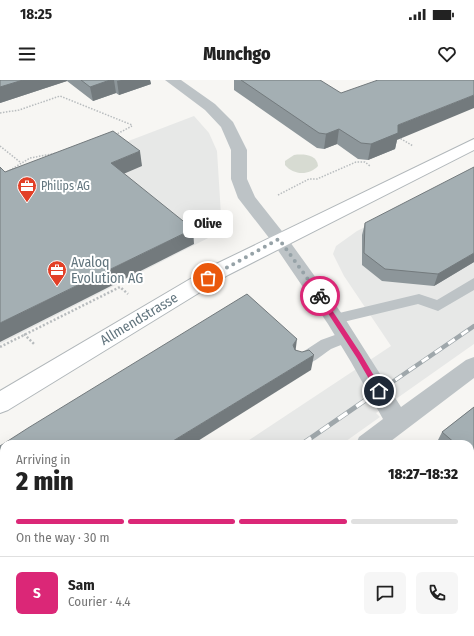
<!DOCTYPE html>
<html lang="en">
<head>
<meta charset="utf-8">
<style>
	body { margin:0; font-family:"Fira Sans Condensed",sans-serif; background:#f6f6f6; color:#222; height:100vh; display:flex; flex-direction:column; font-size:15px; white-space:nowrap }
	* { box-sizing:border-box; margin:0 }
	p { font-size:13px; color:#767676 }
	.icon { flex:none; width:22px; height:22px; fill:none; stroke:currentColor; stroke-width:2; stroke-linecap:round; stroke-linejoin:round }
	.map { position:relative; flex:1; overflow:hidden }
	.sheet { position:absolute; left:0px; top:360px; width:474px; height:196px; display:flex; flex-direction:column; background:#fff; border-radius:12px 12px 0 0; box-shadow:0 4px 16px #0002 }
	.sheet>* { flex:none }
	.pin { position:absolute; display:grid; place-items:center; width:34px; height:34px; color:#fff; margin:-17px; border:2px solid #fff; border-radius:50%; box-shadow:0 1px 4px #0007 }
	.courier { position:absolute; display:grid; place-items:center; width:40px; height:40px; margin:-20px; border:3px solid #db2777; border-radius:50%; background:#fff; color:#222; box-shadow:0 1px 5px #0007 }
	.bubble { position:absolute; height:28px; border-radius:6px; background:#fff; box-shadow:0 4px 16px #0002; font-size:13px; font-weight:800; line-height:28px; text-align:center }
	.headline em { font-style:normal; font-weight:800 }
	.headline div { display:flex; flex-direction:column-reverse }
	.headline { display:flex; align-items:center; justify-content:space-between; height:68px; padding:0 16px }
	h1 { font-size:26px; font-weight:800; line-height:30px }
	.bar { display:grid; grid-template-columns:repeat(4,1fr); gap:6px 4px; align-content:center; height:48px; padding:0 16px }
	.bar i { height:5px; border-radius:3px; background:#e0e0e0 }
	.bar .on { background:#db2777 }
	.bar p { grid-column:span 4 }
	.line { display:flex; align-items:center; gap:10px; padding:0 16px; border-top:1px solid #e0e0e0 }
	.line div { flex:1 }
	.round { display:grid; place-items:center; flex:none; width:42px; height:42px; border-radius:6px; background:#f6f6f6 }
	.status { display:flex; justify-content:space-between; align-items:center; height:28px; padding:0 20px; background:#fff; direction:ltr }
	.status svg { height:11px; fill:currentColor }
	header { display:flex; justify-content:space-between; align-items:center; height:52px; padding:0 16px; background:#fff; font-size:18px; font-weight:800 }
	.map>svg:first-child { display:block }
	.built { fill:#e7e8e7 }
	.green { fill:#d7dbd2 }
	.lines { fill:none; stroke-linecap:round; stroke-linejoin:round }
	.primary-casing { stroke:#b1b7ba; stroke-width:2 }
	.path-far1 { stroke:#b8bcbe; stroke-width:1.5; stroke-dasharray:1.5 1.5; stroke-linecap:butt }
	.path { stroke:#b8bcbe; stroke-width:2.5; stroke-dasharray:2 2; stroke-linecap:butt }
	.lane { fill:#bdc3c6; fill-rule:evenodd }
	.street { fill:#bdc3c6; fill-rule:evenodd }
	.primary { fill:#fff; fill-rule:evenodd }
	.rail-far1-casing { stroke:#9fa7ab; stroke-width:4.5 }
	.rail-casing { stroke:#9fa7ab; stroke-width:5 }
	.rail-far1 { stroke:#fff; stroke-width:3; stroke-dasharray:8; stroke-linecap:butt }
	.rail { stroke:#fff; stroke-width:3.5; stroke-dasharray:11; stroke-linecap:butt }
	.wall { fill:#8d969a }
	.shaded-wall { fill:#737a7d }
	.building { fill:#a4afb3; stroke:#737a7d }
	.route { fill:#db2777 }
	.done { stroke:#96a2a7; stroke-width:4; stroke-dasharray:0 7.2 }
	.labels { text-anchor:middle; dominant-baseline:central; stroke-width:4; stroke-linejoin:round; paint-order:stroke }
	.far-poi-label { font-size:12px; fill:#62757e; stroke:#fff; text-anchor:start }
	.poi-label { font-size:14px; fill:#62757e; stroke:#fff; text-anchor:start }
	.street-label { font-size:14px; fill:#62757e; stroke:#fff }
</style>
</head>
<body>
<div class="status"><b>18:25</b><svg viewBox="0 0 49 12"><path d="M0 12V9h3v3zM5 12V6h3v6zM10 12V3h3v9zM15 12V0h3v12zM26 1h20v11H26zM47 4h2v5h-2z"/></svg></div>
<header><svg class="icon" aria-label="menu" viewBox="0 0 24 24"><path d="M4 6h16M4 12h16M4 18h16"/></svg>Munchgo<svg class="icon" aria-label="heart" viewBox="0 0 24 24"><path d="M12 20l-8-8c-3-5 5-10 8-4 3-6 11-1 8 4z"/></svg></header>
<div class="map">
<svg width="474" height="556" viewBox="0 0 474 556">
	<rect width="100%" height="100%" fill="#f7f6f3"/>
	<g class="built">
		<path d="M194,36L209,53L217,71L222,151L0,264V110Z"/>
		<path d="M474,93V264L376,333L380,337L342,364H243L391,266L344,196L333,174L336,166L357,151Z"/>
		<path d="M4,524V552H77L71,556H0V527Z"/>
	</g>
	<g class="green">
		<path d="M294,75C303,74 317,74 318,86C309,96 293,95 285,85V81Z"/>
		<path d="M225,552H390L385,556H228Z"/>
	</g>
	<g class="lines">
		<defs>
			<path id="primary" d="M474,59V70L228,195L8,330L0,333V311L214,185Z"/>
		</defs>
		<use href="#primary" class="primary-casing"/>
		<g class="path-far1">
			<path d="M0,33L19,30L60,16L132,45"/>
			<path d="M115,55L132,46"/>
			<path d="M398,57L413,66"/>
			<path d="M0,66L20,82"/>
			<path d="M7,92L30,78L57,73"/>
			<path d="M278,115L309,99H317L356,82H365L370,86"/>
		</g>
		<g class="path">
			<path d="M24,254L35,265"/>
			<path d="M0,267L120,207L128,214"/>
		</g>
		<g class="lane">
			<path d="M474,198V210L438,231L418,224L335,244L330,243L327,239L330,235L335,234L419,214L437,220Z"/>
			<path d="M346,251L351,253L354,257L351,261C345,264 337,266 331,269C320,276 308,289 295,285L293,281L295,277L321,260Z"/>
		</g>
		<g class="street">
			<path d="M165,0H181L215,24L233,42L247,70V99L255,117L285,155L342,234L401,327L466,280L474,277V298L387,364H356L359,357L383,339L351,282L328,244L273,163L238,118L231,99V70L221,47L205,30Z"/>
			<path d="M470,455L474,457V518L470,520V488L474,487L470,485Z"/>
			<path d="M96,552H130L129,556H95Z"/>
			<path d="M165,552H197L198,556H166Z"/>
			<path d="M404,552H438L437,556H403Z"/>
		</g>
		<use href="#primary" class="primary"/>
		<defs>
			<path id="rail-far1" d="M369,318L474,246"/>
			<g id="rail">
				<path d="M302,364L370,317"/>
				<path d="M21,556L27,552"/>
			</g>
		</defs>
		<use href="#rail-far1" class="rail-far1-casing"/>
		<use href="#rail" class="rail-casing"/>
		<use href="#rail-far1" class="rail-far1"/>
		<use href="#rail" class="rail"/>
	</g>
	<g class="wall">
		<path d="M0,0H150L151,4L119,15L116,13L93,21L67,1L0,23Z"/>
		<path d="M234,0H320L397,60L395,69L368,80L358,79L337,64L324,69L317,68L234,10Z"/>
		<path d="M365,143L474,182L434,206L382,201L362,185V155Z"/>
		<path d="M474,327V401L470,398V364H436L442,352Z"/>
	</g>
	<g class="shaded-wall">
		<path d="M23,0H67V1L0,23V7Z"/>
		<path d="M110,0H114L116,13L93,21L90,7Z"/>
		<path d="M121,0H150L151,4L119,15L117,1Z"/>
		<path d="M474,15V28L397,60L395,69L368,80L371,64L398,45Z"/>
		<path d="M339,49L337,64L324,69L326,54Z"/>
		<path d="M140,71L142,86L114,98L111,83Z"/>
		<path d="M193,149L194,164L0,262V243Z"/>
		<path d="M474,173V182L434,206L438,194Z"/>
		<path d="M297,259L295,275L293,265Z"/>
		<path d="M314,275L311,290L193,364H168Z"/>
		<path d="M4,465V483L0,485V467Z"/>
	</g>
	<g class="building">
		<path d="M0,0H23L0,7Z"/>
		<path d="M81,0H110L90,7Z"/>
		<path d="M241,0H320L341,13L378,0H474V15L398,45V53L371,64L361,63L339,49L326,54L319,53Z"/>
		<path d="M113,51L140,71L111,83L193,149L0,243V87L5,92Z"/>
		<path d="M474,87V173L438,194L385,189L364,173L365,143Z"/>
		<path d="M247,214L297,259L293,265L295,270L302,272L309,270L314,275L168,364H69L68,363L67,364H4V465L0,467V366L28,348Z"/>
		<path d="M474,327V380L470,376V364H456L442,352Z"/>
	</g>
	<path class="route" d="M318,215H322L361,274L383,311L382,313H377L357,278L318,218Z"/>
	<g class="lines">
		<path class="done" d="M208,198L279,159L320,216"/>
	</g>
	<defs>
		<symbol id="office-pin" viewBox="-11 -11 22 30"><path d="M0 17L-7.5 6A9.5 9.5 0 1 1 7.5 6Z" fill="#e24028" stroke="#fff"/><path d="M-6-3h4V-5.5h4V-3h4V5H-6ZM-1-4.5V-3h2v-1.5ZM-6 0V1H6V0Z" fill="#fff"/></symbol>
	</defs>
	<g fill-rule="evenodd">
		<use href="#office-pin" x="16" y="95" width="22" height="30"/>
		<use href="#office-pin" x="46" y="179" width="22" height="30"/>
	</g>
	<g class="labels">
		<g class="far-poi-label">
			<text x="41" y="106">Philips AG</text>
		</g>
		<g class="poi-label">
			<text x="71" y="182">Avaloq<tspan x="71" dy="16">Evolution AG</tspan></text>
		</g>
		<g class="street-label">
			<text transform="translate(139 239) rotate(-31)">Allmendstrasse</text>
		</g>
	</g>
</svg>
<div class="pin" style="left:208px;top:198px;background:#ea580c"><svg class="icon" aria-label="bag" viewBox="0 0 24 24"><path d="M5 8h14l-1 12H6zM9 8a3 3 0 0 1 6 0"/></svg></div>
<div class="pin" style="left:379px;top:311px;background:#1f2937"><svg class="icon" aria-label="home" viewBox="0 0 24 24"><path d="M3 11l9-7 9 7M6 9v11h12V9"/></svg></div>
<div class="courier" style="left:320px;top:216px"><svg class="icon" aria-label="bike" viewBox="0 0 24 24"><circle cx="6" cy="16" r="4"/><circle cx="18" cy="16" r="4"/><path d="M6 16l4-8h5l3 8M10 8l3 8H6M13 5h3"/></svg></div>
<div class="bubble" style="left:183px;top:130px;width:50px">Olive</div>
<section class="sheet">
<div class="headline"><div><h1>2 min</h1><p>Arriving in</p></div><em>18:27–18:32</em></div>
<div class="bar"><i class="on"></i><i class="on"></i><i class="on"></i><i></i><p>On the way · 30 m</p></div>
<div class="line" style="height:72px"><b class="round" style="background:#db2777;color:#fff">S</b><div><b>Sam</b><p>Courier · 4.4</p></div><a class="round"><svg class="icon" aria-label="chat" viewBox="0 0 24 24"><path d="M4 5h16v11H9l-5 4z"/></svg></a><a class="round"><svg class="icon" aria-label="phone" viewBox="0 0 24 24"><path d="M5 4h4l2 5-3 2q2 4 5 5l2-3 5 2v4C11 20 4 13 5 4z"/></svg></a></div>
</section>
</div>
</body>
</html>
